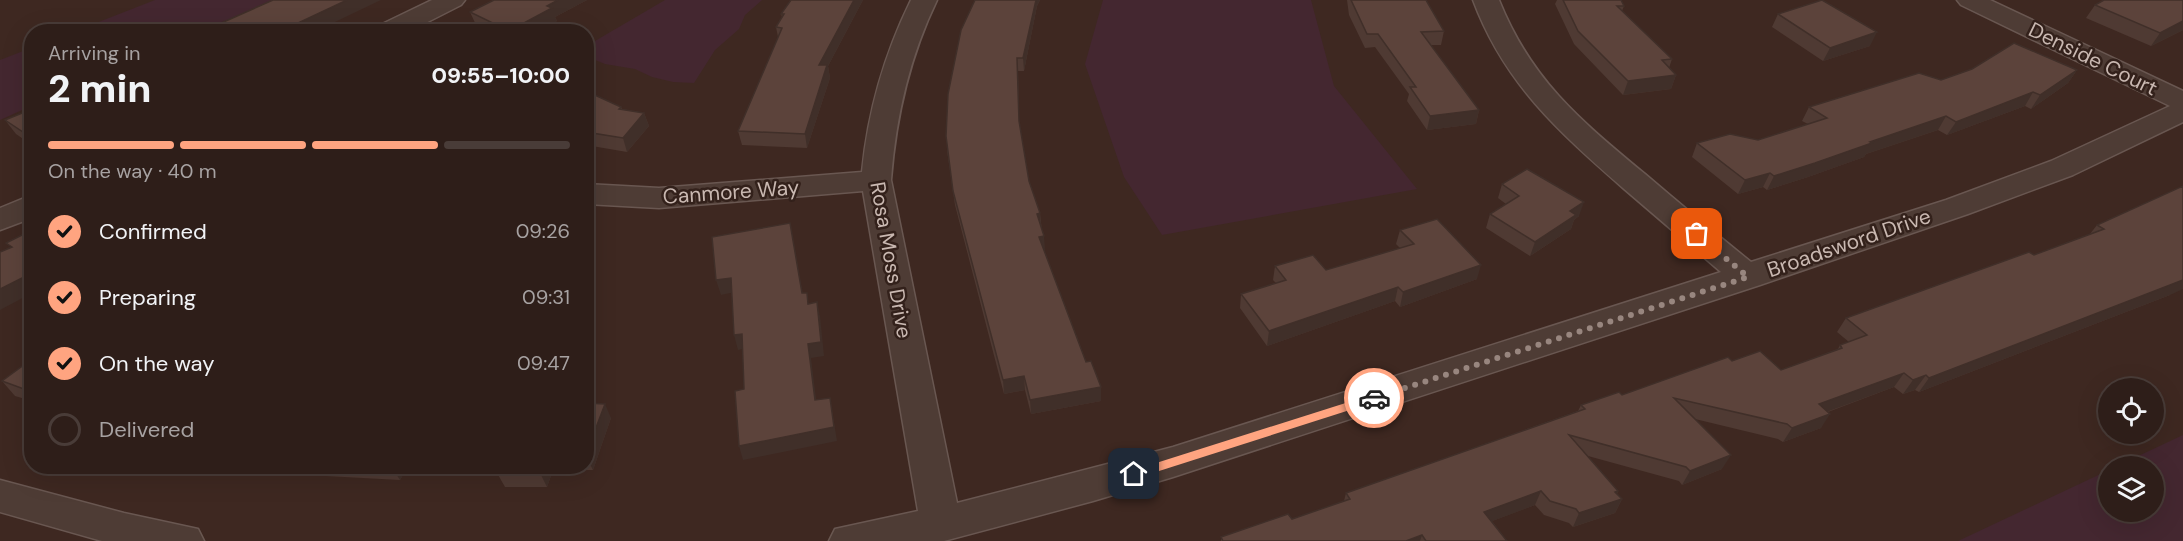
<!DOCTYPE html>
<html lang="en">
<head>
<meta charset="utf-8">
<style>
	body { margin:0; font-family:"DM Sans",sans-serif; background:#3a2b26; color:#f1f3f6; height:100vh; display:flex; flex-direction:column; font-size:22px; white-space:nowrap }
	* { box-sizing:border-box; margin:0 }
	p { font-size:20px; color:#a7a2a2 }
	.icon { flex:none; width:33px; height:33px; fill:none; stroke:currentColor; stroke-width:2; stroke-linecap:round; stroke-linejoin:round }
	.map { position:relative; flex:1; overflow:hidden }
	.side { position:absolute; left:24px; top:24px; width:570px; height:450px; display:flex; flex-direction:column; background:#2e1e19; border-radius:24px; box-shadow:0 6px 24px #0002,0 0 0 2px #493c38 }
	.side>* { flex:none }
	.controls { position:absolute; left:2098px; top:378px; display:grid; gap:12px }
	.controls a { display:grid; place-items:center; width:66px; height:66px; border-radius:50%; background:#2e1e19; box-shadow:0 6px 24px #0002,0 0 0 2px #493c38; font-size:30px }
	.pin { position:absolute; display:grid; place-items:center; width:51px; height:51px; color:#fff; margin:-26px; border-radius:12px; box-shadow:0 3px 9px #0006 }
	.courier { position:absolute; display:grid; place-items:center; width:60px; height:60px; margin:-30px; border:4px solid #ffa480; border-radius:50%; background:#fff; color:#222; box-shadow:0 2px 8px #0007 }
	.headline em { font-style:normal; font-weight:800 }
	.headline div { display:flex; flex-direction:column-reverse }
	.headline { display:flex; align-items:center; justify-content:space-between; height:102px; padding:0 24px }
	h1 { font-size:39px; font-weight:800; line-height:45px }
	.bar { display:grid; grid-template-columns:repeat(4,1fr); gap:9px 6px; align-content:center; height:72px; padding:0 24px }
	.bar i { height:8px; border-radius:4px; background:#493c38 }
	.bar .current { background:#ffa480 }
	.bar p { grid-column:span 4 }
	ol { padding:0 24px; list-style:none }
	li { display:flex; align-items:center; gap:18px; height:66px }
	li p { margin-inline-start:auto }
	li .icon { padding:6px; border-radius:50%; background:#ffa480; color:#111; stroke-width:4 }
	li:last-child { color:#a7a2a2 }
	li i { width:33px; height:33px; border:3px solid #493c38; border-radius:50% }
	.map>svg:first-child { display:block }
	.green { fill:#442730 }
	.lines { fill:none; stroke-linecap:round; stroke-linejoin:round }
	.street-casing { stroke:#695751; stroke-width:3 }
	.street { fill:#4e3c35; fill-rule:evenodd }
	.wall { fill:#4f3a33 }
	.shaded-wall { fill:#402f29 }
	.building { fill:#5c433b; stroke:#402f29; stroke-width:1.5 }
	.route { fill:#ffa480 }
	.done { stroke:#98867f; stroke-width:6; stroke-dasharray:0 10.8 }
	.labels { text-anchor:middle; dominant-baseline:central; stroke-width:5; stroke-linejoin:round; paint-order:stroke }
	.street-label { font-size:21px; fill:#c9b8b1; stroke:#33211b }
</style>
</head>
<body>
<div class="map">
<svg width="2183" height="541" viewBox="0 0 2183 541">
	<rect width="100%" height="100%" fill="#3e2821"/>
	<g class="green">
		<path d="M155,0H273L202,31L73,32Z"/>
		<path d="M665,0H762L745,15L739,29L715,50L694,83L673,82L652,77L635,69L605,64L588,57L590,46L595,41Z"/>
		<path d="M1103,0H1311L1334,86L1417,189L1162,235L1124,177L1085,64Z"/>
		<path d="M31,48V106L0,120V60Z"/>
		<path d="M2183,435V541H1958L2109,470V512H2154V466H2117Z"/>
	</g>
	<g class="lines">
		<defs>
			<g id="street">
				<path d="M432,0H465L461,5L408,32H374L378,26Z"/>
				<path d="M911,0H937C909,58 896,116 891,180L957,503L1173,447L1721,272C1688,244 1656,216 1623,188C1558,131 1504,83 1473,0H1499C1531,80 1580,120 1645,174C1680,204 1715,233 1751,262L1946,200L2051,161L2170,106L1961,5L1957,0H1990L2183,91V122L2073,175L1968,214L1760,285L1173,477L1093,501L944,541H829L835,529L918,511L863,191L659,208L586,204V184L659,188L862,172C868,111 884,55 911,0Z"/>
				<path d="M32,195V218L0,230V208Z"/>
				<path d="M0,480L124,513L198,529L204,541H102L0,512Z"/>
			</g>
		</defs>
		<use href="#street" class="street-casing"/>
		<use href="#street" class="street"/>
	</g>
	<g class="wall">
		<path d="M494,0H587L555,17L557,21L537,32H489L476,25L470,12Z"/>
		<path d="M791,0H863L828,66L830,78L807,148L742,145L738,131L778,37L776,27L782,17L781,14Z"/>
		<path d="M975,0H1040L1037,6L1024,71H1018L1019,123L1029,181L1040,213L1044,250L1101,401L1031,414L1025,390L1004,394L955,205L947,150Z"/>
		<path d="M1347,0H1426L1444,31L1441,45H1430L1479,110L1476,124L1427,130L1407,101L1409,94L1375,47L1365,48L1349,15Z"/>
		<path d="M1557,0H1621L1624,6L1622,11L1672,59L1669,68L1676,75L1671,89L1623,95L1574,44L1555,4Z"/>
		<path d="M2183,0V30L2151,46L2086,18L2095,5Z"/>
		<path d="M1778,14L1870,46L1823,61L1772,27Z"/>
		<path d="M2077,70L2068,83L2031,109L2025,106L1947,135L1938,130L1866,154L1864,157L1808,177L1767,190L1763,187L1738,194L1692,157L1697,143L1758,140L1808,124L1802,121L1809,107L1941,80Z"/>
		<path d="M586,91L621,107L622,109L644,113L649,126L627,152L586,145Z"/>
		<path d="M32,109V145L16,134L5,120Z"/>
		<path d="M1502,184L1579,216L1574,220L1571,229L1530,256L1486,228L1490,214L1506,204L1498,198Z"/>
		<path d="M2183,186L2170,295L1919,392L1915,390L1903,394L1894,387L1828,412L1821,428L1783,442L1778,439L1695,419L1722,469L1682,485L1679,481L1588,456L1618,491L1617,494L1622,499L1615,513L1573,527L1569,523L1544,515L1535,505L1492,521L1507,541H1221V537L1292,519L1344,501L1346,493L1578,411L1581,405L1622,395L1732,361L1781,370L1838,349L1840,345L1849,342L1837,332L1846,318L2034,255L2090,234L2097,225Z"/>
		<path d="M1400,230L1477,279L1400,307L1395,301L1267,346L1240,308L1241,294L1276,283L1273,280L1275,266L1326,270L1400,248L1396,244Z"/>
		<path d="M32,359V401L15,396L2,381Z"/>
		<path d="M586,403L611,418L593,470H553L547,487H505L497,473L500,466H586Z"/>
		<path d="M265,466H408L400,480L307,475L267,469Z"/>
	</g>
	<g class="shaded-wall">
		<path d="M347,0H381L314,32H279Z"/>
		<path d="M558,0H587L555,17L557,21L537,32H509V31L547,6Z"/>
		<path d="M854,0H863L828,66L830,78L807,148L805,134L819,65Z"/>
		<path d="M1036,0H1040L1037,6L1024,71L1023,58Z"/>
		<path d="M2183,21V30L2151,46L2160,33Z"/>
		<path d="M1877,32L1870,46L1823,61L1830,48Z"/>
		<path d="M2077,70L2068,83L2031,109L2040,95Z"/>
		<path d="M1676,75L1671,89L1623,95L1628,81Z"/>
		<path d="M2033,92L2025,106L1947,135L1956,122Z"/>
		<path d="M1479,110L1476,124L1427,130L1430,116Z"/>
		<path d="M644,113L649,126L627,152L623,138Z"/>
		<path d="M1946,116L1938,130L1866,154L1864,157L1808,177L1767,190L1774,176Z"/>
		<path d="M1770,173L1763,187L1738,194L1745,180Z"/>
		<path d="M1584,202L1579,216L1574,220L1571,229L1530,256L1535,242L1570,211Z"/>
		<path d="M1040,213L1041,227L1037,214Z"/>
		<path d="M790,223L793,238L805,308L802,293Z"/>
		<path d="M1044,236L1045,250L1040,251L1039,237Z"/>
		<path d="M1481,265L1477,279L1400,307L1403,292Z"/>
		<path d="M32,273V293L0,310V289Z"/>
		<path d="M731,278L735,292L721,295L716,280Z"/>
		<path d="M2183,280V289L2170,295L1919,392L1929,378Z"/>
		<path d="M1398,287L1395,301L1267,346L1269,331Z"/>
		<path d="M817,302L820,316L824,356L811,358L818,414L815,400L808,344Z"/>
		<path d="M742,334L746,348L738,350L734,335Z"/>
		<path d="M1904,373L1894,387L1810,418L1819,404Z"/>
		<path d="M1926,375L1915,390L1903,394L1913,380Z"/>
		<path d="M1024,376L1025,390L1004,394L1003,380Z"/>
		<path d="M1101,387V401L1031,414L1030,400Z"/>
		<path d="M830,398L837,441L743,460L739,446Z"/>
		<path d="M605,404L611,418L593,470L586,457V454Z"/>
		<path d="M1830,414L1821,428L1783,442L1792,428Z"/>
		<path d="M1731,455L1722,469L1682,485L1690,471Z"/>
		<path d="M391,466H408L400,480Z"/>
		<path d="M542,466H552L553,470L547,487L540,473Z"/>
		<path d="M1541,491L1535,505L1479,526L1484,512Z"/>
		<path d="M1618,491L1613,501L1622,499L1615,513L1573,527L1579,513Z"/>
		<path d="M1422,535L1420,541H1406Z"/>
	</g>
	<g class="building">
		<path d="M273,0H347L279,32H201Z"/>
		<path d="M494,0H558L547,6L552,8L509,31L470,12Z"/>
		<path d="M791,0H854L819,65H827L805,134L738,131L782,28L776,27L784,14H781Z"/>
		<path d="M975,0H1036L1023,58H1017L1019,121L1029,181L1040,213L1037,214L1044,236L1039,237L1086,362L1091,361L1101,387L1030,400L1024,376L1003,380L953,191L946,136L948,94L961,30Z"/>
		<path d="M1351,0H1426L1444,31L1421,32L1479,110L1430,116L1410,87H1416L1378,34H1367Z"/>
		<path d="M1563,0H1621L1624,6H1617L1672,59L1662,60L1676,75L1628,81L1578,31Z"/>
		<path d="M1822,0L1877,32L1830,48L1778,14Z"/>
		<path d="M2104,0H2183V21L2160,33L2095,5Z"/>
		<path d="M461,26L471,32H450Z"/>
		<path d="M2014,43L2077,70L2040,95L2033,92L1956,122L1946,116L1870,142L1872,143L1815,163L1774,176L1770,173L1745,180L1697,143L1730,134L1758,140L1827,118L1809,107L1919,73L1941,80L1972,69Z"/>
		<path d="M586,91L621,107L619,109L644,113L623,138L586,132Z"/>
		<path d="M32,109V138L5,120Z"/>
		<path d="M1527,169L1584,202L1570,211L1576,215L1535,242L1490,214L1519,196L1502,184Z"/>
		<path d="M2183,186V280L1929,378L1926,375L1913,380L1904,373L1819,404L1830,414L1792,428L1787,424L1674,398L1731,455L1690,471L1686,467L1569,435L1618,491L1615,492L1622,499L1579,513L1576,509L1550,501L1541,491L1484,512L1507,541H1426L1422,535L1406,541H1223L1221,537L1288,514L1292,519L1350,499L1346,493L1585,409L1581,405L1619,392L1622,395L1728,357L1732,361L1760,351L1781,370L1842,348L1840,345L1867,335L1846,318L2029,252L2034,255L2104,229L2097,225Z"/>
		<path d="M1437,219L1481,265L1403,292L1398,287L1269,331L1241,294L1286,280L1275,266L1313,255L1326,270L1414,244L1400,230Z"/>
		<path d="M790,223L802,293H807L808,304L817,302L821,342L808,344L815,400L830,398L834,427L739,446L735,391L744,389L742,334L734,335L731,278L716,280L712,237Z"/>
		<path d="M32,230V273L0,289V252L12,247L6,243Z"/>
		<path d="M32,359V392L2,381Z"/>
		<path d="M586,403L605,404L586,454Z"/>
		<path d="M500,466H542L540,473H497Z"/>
	</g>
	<path class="route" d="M1374,394L1379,398L1378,401L1134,479L1128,474L1134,470Z"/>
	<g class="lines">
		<path class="done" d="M1374,398L1748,277L1697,234"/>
	</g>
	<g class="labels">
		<g class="street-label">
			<text transform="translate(2093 59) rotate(26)">Denside Court</text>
			<text transform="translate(731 192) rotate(-4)">Canmore Way</text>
			<text transform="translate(1849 243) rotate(-19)">Broadsword Drive</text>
			<text transform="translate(891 260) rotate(80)">Rosa Moss Drive</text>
		</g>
	</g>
</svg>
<div class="controls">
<a><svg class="icon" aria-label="locate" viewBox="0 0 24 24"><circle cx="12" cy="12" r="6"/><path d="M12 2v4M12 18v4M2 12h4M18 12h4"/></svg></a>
<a><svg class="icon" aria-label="layers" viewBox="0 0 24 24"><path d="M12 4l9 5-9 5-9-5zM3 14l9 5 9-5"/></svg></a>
</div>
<div class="pin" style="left:1697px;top:234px;background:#ea580c"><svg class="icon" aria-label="bag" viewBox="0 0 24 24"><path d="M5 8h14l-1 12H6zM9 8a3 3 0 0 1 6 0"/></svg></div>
<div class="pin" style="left:1134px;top:474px;background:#1f2937"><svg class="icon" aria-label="home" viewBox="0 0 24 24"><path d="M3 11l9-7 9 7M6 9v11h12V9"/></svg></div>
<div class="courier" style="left:1374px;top:398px"><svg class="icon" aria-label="car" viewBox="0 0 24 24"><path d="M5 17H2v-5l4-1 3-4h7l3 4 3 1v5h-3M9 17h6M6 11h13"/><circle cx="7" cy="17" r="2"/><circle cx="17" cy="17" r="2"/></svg></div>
<section class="side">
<div class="headline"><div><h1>2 min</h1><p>Arriving in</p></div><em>09:55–10:00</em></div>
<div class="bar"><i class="current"></i><i class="current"></i><i class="current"></i><i></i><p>On the way · 40 m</p></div>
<ol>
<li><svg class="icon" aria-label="check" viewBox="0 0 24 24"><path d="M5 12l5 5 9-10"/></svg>Confirmed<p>09:26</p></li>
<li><svg class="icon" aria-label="check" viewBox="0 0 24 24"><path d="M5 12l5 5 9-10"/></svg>Preparing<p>09:31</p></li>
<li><svg class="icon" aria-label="check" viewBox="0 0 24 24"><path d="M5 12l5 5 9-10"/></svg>On the way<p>09:47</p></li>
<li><i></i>Delivered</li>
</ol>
</section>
</div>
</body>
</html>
